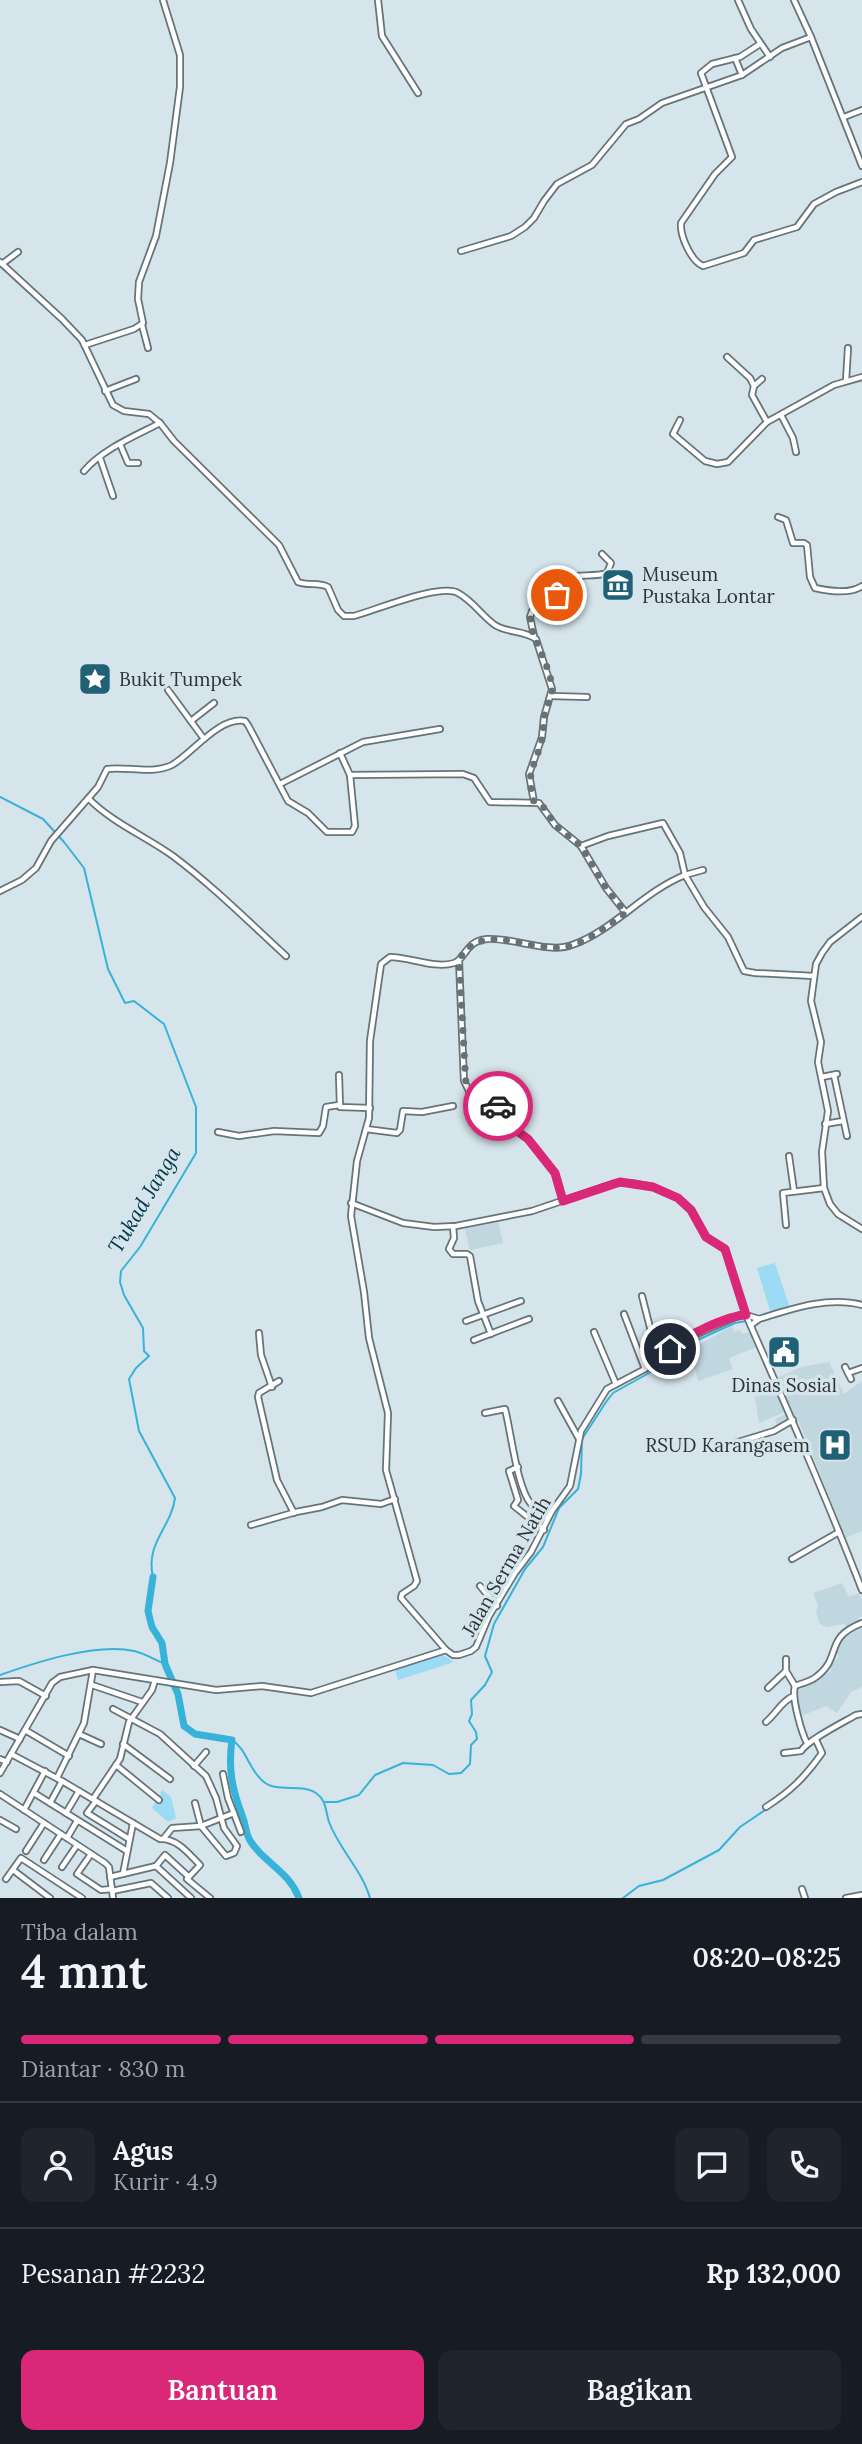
<!DOCTYPE html>
<html lang="id">
<head>
<meta charset="utf-8">
<style>
	body { margin:0; font-family:Lora,serif; background:#20242c; color:#f1f3f6; height:100vh; display:flex; flex-direction:column; font-size:26px; white-space:nowrap }
	* { box-sizing:border-box; margin:0 }
	p { font-size:23px; color:#9ea1a6 }
	.icon { flex:none; width:38px; height:38px; fill:none; stroke:currentColor; stroke-width:2; stroke-linecap:round; stroke-linejoin:round }
	.map { position:relative; height:1898px; overflow:hidden }
	.panel { display:flex; flex-direction:column; background:#171b24; flex:1 }
	.panel>* { flex:none }
	.pin { position:absolute; display:grid; place-items:center; width:60px; height:60px; color:#fff; margin:-30px; border:4px solid #fff; border-radius:50%; box-shadow:0 2px 7px #0007 }
	.courier { position:absolute; display:grid; place-items:center; width:70px; height:70px; margin:-35px; border:5px solid #db2777; border-radius:50%; background:#fff; color:#222; box-shadow:0 2px 9px #0007 }
	.head em { font-style:normal; font-weight:600 }
	.head div { display:flex; flex-direction:column-reverse }
	.head { display:flex; align-items:center; justify-content:space-between; height:119px; padding:0 21px }
	h1 { font-size:46px; font-weight:600; line-height:52px }
	.bar { display:grid; grid-template-columns:repeat(4,1fr); gap:10px 7px; align-content:center; height:84px; padding:0 21px }
	.bar i { height:9px; border-radius:5px; background:#363941 }
	.bar .on { background:#db2777 }
	.bar p { grid-column:span 4 }
	.line { display:flex; align-items:center; gap:18px; padding:0 21px; border-top:2px solid #363941 }
	.line div { flex:1 }
	.round { display:grid; place-items:center; flex:none; width:74px; height:74px; border-radius:14px; background:#20242c }
	.primary-button { display:flex; gap:14px; margin-top:auto; padding:14px 21px }
	.primary-button a { flex:1; height:80px; border-radius:14px; background:#db2777; color:#fff; font-size:28px; font-weight:600; line-height:80px; text-align:center }
	.primary-button a+a { background:#20242c; color:#f1f3f6 }
	.map>svg:first-child { display:block }
	.built { fill:#c0d7e0 }
	.green { fill:#9bdbf3 }
	.lines { fill:none; stroke-linecap:round; stroke-linejoin:round }
	.stream { stroke:#37b2d9; stroke-width:2 }
	.river { stroke:#37b2d9; stroke-width:7 }
	.minor-casing { stroke:#667479; stroke-width:8 }
	.minor { stroke:#fff; stroke-width:4.5 }
	.done { stroke:#687175; stroke-width:7; stroke-dasharray:0 12.6 }
	.route { stroke:#db2777; stroke-width:9 }
	.labels { text-anchor:middle; dominant-baseline:central; stroke-width:7; stroke-linejoin:round; paint-order:stroke }
	.poi-label { font-size:19px; fill:#2d3336; stroke:#d5e5eb; text-anchor:start }
	.street-label { font-size:19px; fill:#2d3336; stroke:#d5e5eb }
	.water-label { font-size:21px; font-style:italic; fill:#003645; stroke:#d5e5eb }
</style>
</head>
<body>
<div class="map">
<svg width="862" height="1898" viewBox="0 0 862 1898">
	<rect width="100%" height="100%" fill="#d5e5eb"/>
	<g class="built">
		<path d="M498,1222L503,1243L470,1250L465,1229Z"/>
		<path d="M732,1326L734,1332L740,1330L742,1334L751,1332L757,1347L729,1358L733,1369L698,1381L690,1350Z"/>
		<path d="M829,1362L844,1394L862,1381V1531L846,1538L799,1422L779,1430L775,1419L793,1411L777,1378L801,1367Z"/>
		<path d="M772,1381L785,1412L759,1423L755,1397L760,1394V1387Z"/>
		<path d="M842,1583L849,1597L859,1593L862,1600V1616L858,1618L860,1624L849,1628L844,1624L828,1627L824,1626L820,1624L816,1613L818,1605L813,1593Z"/>
		<path d="M862,1627V1687L851,1692L837,1713L826,1706L801,1716L796,1694L799,1688L809,1685L831,1671L830,1667L839,1656L835,1651L838,1642L845,1633Z"/>
	</g>
	<g class="green">
		<path d="M775,1263L790,1308L771,1314L757,1268Z"/>
		<path d="M441,1654L453,1661L451,1663L398,1680L395,1669Z"/>
		<path d="M162,1790L171,1797L176,1818L168,1822L152,1808Z"/>
	</g>
	<g class="lines">
		<g class="stream">
			<path d="M0,797L43,819L64,842L84,868L108,969L125,1003L134,1001L164,1024L196,1107V1153L140,1247L121,1271L120,1282L124,1295L143,1328L144,1351L149,1356L136,1368L129,1379L139,1431L175,1498C171,1528 145,1543 153,1577"/>
			<path d="M0,1675C37,1662 95,1643 134,1651C144,1653 155,1660 165,1664"/>
			<path d="M232,1740C247,1749 249,1771 264,1782C277,1793 302,1783 316,1793C327,1801 325,1810 329,1822C339,1849 362,1870 370,1898"/>
			<path d="M325,1802H337L359,1795L375,1775L403,1763L433,1765L449,1774L461,1773L470,1764L471,1745L477,1739L476,1732L469,1721L472,1714L471,1700L485,1685L492,1672L485,1656L494,1624L525,1569L543,1547L559,1508L578,1489L581,1474L582,1439L606,1402L613,1393L649,1373L682,1347L735,1323L746,1321"/>
			<path d="M623,1898L639,1886L663,1880L719,1850L740,1827L790,1793L815,1767"/>
		</g>
		<path class="river" d="M153,1577L148,1611L152,1627L162,1643L165,1664L178,1694L184,1726L195,1734L232,1740C228,1768 232,1789 242,1815C249,1834 243,1835 260,1853C275,1868 291,1877 299,1898"/>
		<defs>
			<g id="minor">
				<path d="M378,0L382,36L418,93"/>
				<path d="M738,0L751,29L770,57"/>
				<path d="M794,0L811,37L862,166"/>
				<path d="M760,44L740,57L712,64L701,73L732,157L715,174L681,223C680,236 691,261 703,266L744,253L754,240L797,227L814,204L836,192L862,182"/>
				<path d="M735,58L742,75"/>
				<path d="M844,117L862,110"/>
				<path d="M461,251L511,236L525,227L534,218L544,201L557,184L592,165L626,124L639,119L662,103L742,75L782,48L811,37"/>
				<path d="M0,262L62,319L82,340L113,405L124,411L149,414L160,423L174,441L279,545L298,582C308,586 318,582 328,587L338,610L344,616H354C376,610 440,583 458,593C473,601 482,616 495,625C507,633 524,630 536,639L552,689L544,717L542,737L529,774L534,802"/>
				<path d="M2,264L18,252"/>
				<path d="M142,325L148,348"/>
				<path d="M85,345L134,329L143,323L138,299L139,282L156,236L170,163L180,87V55L163,0"/>
				<path d="M727,357L750,378L754,386"/>
				<path d="M762,379L754,386L752,395L767,422L834,385L862,377"/>
				<path d="M846,381L848,348"/>
				<path d="M105,391L136,379"/>
				<path d="M781,415L793,438L796,452"/>
				<path d="M680,420L673,434L705,461L717,464L728,462L767,422"/>
				<path d="M120,444L128,463H138"/>
				<path d="M100,458L113,496"/>
				<path d="M84,471C103,449 135,436 160,423"/>
				<path d="M778,517L786,520L793,543H804L807,545L810,577L815,588C828,591 850,594 862,586"/>
				<path d="M534,636L530,617L532,611L553,604C556,597 557,587 561,581C567,572 595,578 607,573L611,563L602,554"/>
				<path d="M168,690L204,739"/>
				<path d="M551,696L587,697"/>
				<path d="M191,721L214,703"/>
				<path d="M350,775L463,774L474,778L490,802L539,803L555,825L581,846L606,888L626,913"/>
				<path d="M280,784L363,742L440,729"/>
				<path d="M89,799C113,823 145,836 173,856C213,886 249,922 286,956"/>
				<path d="M581,846L608,836L663,823L680,853L685,875L703,870"/>
				<path d="M0,891L22,880L36,868L51,841L98,787L107,769C127,766 151,775 172,765C192,754 219,716 245,721L248,725L288,801L308,813L327,832H352L355,826L350,775L340,753"/>
				<path d="M862,917L830,942L822,953L816,964L811,1001L821,1042L818,1062L828,1111L822,1152L824,1188L830,1204L838,1214L862,1229"/>
				<path d="M459,961L464,1081L470,1093L492,1092L509,1125L528,1139L555,1173L563,1201"/>
				<path d="M339,1075L340,1107L370,1108"/>
				<path d="M834,1075L847,1136"/>
				<path d="M822,1077L837,1074"/>
				<path d="M825,1124L843,1121"/>
				<path d="M366,1129L397,1133L400,1130L403,1111L422,1112L453,1106"/>
				<path d="M218,1132L239,1136L274,1131L319,1133L323,1126L326,1107L339,1105"/>
				<path d="M789,1156L794,1191"/>
				<path d="M351,1203L403,1223L434,1227L456,1226L532,1211L615,1183H631L653,1187L678,1198L691,1210L706,1237L725,1249L746,1315L759,1319"/>
				<path d="M786,1225L783,1193L824,1188"/>
				<path d="M453,1226L454,1238L449,1249L453,1254H467L470,1256L478,1301L491,1334"/>
				<path d="M642,1296L658,1359"/>
				<path d="M624,1314L645,1369"/>
				<path d="M466,1321L521,1301"/>
				<path d="M751,1325L759,1319C791,1309 828,1296 862,1305"/>
				<path d="M594,1332L616,1384"/>
				<path d="M259,1333L261,1355L272,1387"/>
				<path d="M474,1340L529,1319"/>
				<path d="M845,1367L851,1379"/>
				<path d="M848,1373L862,1368"/>
				<path d="M279,1381L259,1393L258,1397L277,1480L294,1513"/>
				<path d="M558,1401L579,1439"/>
				<path d="M485,1413L505,1409C511,1432 517,1488 531,1504C536,1510 542,1514 548,1518"/>
				<path d="M725,1446L774,1431L793,1420"/>
				<path d="M518,1467L509,1471L518,1500L514,1506L544,1530"/>
				<path d="M251,1525L296,1512L322,1507L342,1500L381,1504L395,1499"/>
				<path d="M792,1559L839,1532"/>
				<path d="M480,1586L497,1606"/>
				<path d="M446,1650L401,1598L402,1594L414,1586L417,1581L386,1470L388,1413L369,1338L364,1292L351,1216L357,1161L369,1118L370,1041L381,964L390,957C410,957 434,969 454,963C466,959 465,941 487,939C512,937 548,954 572,945C614,930 643,892 685,875L704,907L728,937L744,971L755,973L814,976"/>
				<path d="M786,1659V1671L795,1686C791,1697 802,1734 807,1743"/>
				<path d="M0,1682L19,1681L46,1696"/>
				<path d="M92,1685L142,1702"/>
				<path d="M795,1686C802,1683 810,1682 816,1677C843,1657 823,1638 862,1623"/>
				<path d="M768,1688L786,1671"/>
				<path d="M113,1709L160,1734L206,1776L216,1798L224,1828L237,1846L234,1853L226,1856L201,1826L195,1803"/>
				<path d="M766,1722C776,1714 782,1700 794,1696"/>
				<path d="M0,1730L20,1739"/>
				<path d="M25,1730L69,1756"/>
				<path d="M79,1734L101,1744"/>
				<path d="M123,1744L170,1779"/>
				<path d="M784,1753L801,1751C808,1740 842,1723 856,1715L862,1714"/>
				<path d="M11,1754L62,1781L160,1839C177,1838 189,1854 200,1865L187,1879L210,1898"/>
				<path d="M0,1759L7,1762"/>
				<path d="M116,1765L159,1800"/>
				<path d="M194,1766L206,1752"/>
				<path d="M0,1773L52,1683L60,1677L93,1670L216,1690L262,1686L311,1693L446,1650L453,1655H459L471,1651L476,1647L489,1616L515,1573L531,1552L552,1511L570,1486L581,1431L607,1389L645,1369L679,1342L740,1315H746C786,1406 826,1497 862,1590"/>
				<path d="M223,1774L228,1798L241,1832"/>
				<path d="M57,1778L84,1723L93,1670"/>
				<path d="M34,1793L127,1851"/>
				<path d="M0,1794L105,1863L109,1867L113,1898"/>
				<path d="M93,1799L120,1759L129,1722L152,1690L155,1680"/>
				<path d="M96,1801L87,1813L129,1839"/>
				<path d="M50,1803L62,1781"/>
				<path d="M766,1807C791,1791 805,1777 822,1753L816,1740"/>
				<path d="M24,1810L45,1771"/>
				<path d="M66,1813L79,1791"/>
				<path d="M0,1820L16,1829"/>
				<path d="M67,1838L77,1821"/>
				<path d="M164,1838L172,1828L201,1826L234,1813"/>
				<path d="M26,1851L44,1823"/>
				<path d="M91,1854L77,1874L101,1890L112,1889"/>
				<path d="M44,1860L61,1834"/>
				<path d="M156,1866L165,1855L189,1877"/>
				<path d="M62,1867L77,1845"/>
				<path d="M13,1870L50,1898"/>
				<path d="M123,1874L133,1823"/>
				<path d="M110,1877L156,1866L191,1898"/>
				<path d="M6,1879L21,1858L82,1898"/>
				<path d="M802,1889L805,1898"/>
				<path d="M112,1891L151,1883L168,1898"/>
				<path d="M846,1898L862,1895"/>
			</g>
		</defs>
		<use href="#minor" class="minor-casing"/>
		<use href="#minor" class="minor"/>
	</g>
	<g class="lines">
		<path class="done" d="M498,1106L490,1091L470,1093L466,1086L459,960C483,917 534,956 570,946C590,940 610,924 626,913L606,888L581,846L555,825L542,805L534,802C525,770 535,768 542,739C544,730 543,721 545,712C547,705 551,699 552,692C552,664 530,641 530,614L534,610L551,606L557,595"/>
		<path class="route" d="M498,1106L509,1125L528,1139L555,1173L563,1201L620,1182L653,1187L678,1198L691,1210L706,1237L725,1249L746,1315C726,1316 685,1336 670,1349"/>
	</g>
	<defs>
		<symbol id="museum-square" viewBox="-11 -11 22 22"><rect x="-9" y="-9" width="18" height="18" rx="4" fill="#206176" stroke="#d5e5eb"/><path d="M0-6L6-3V-2H-6V-3ZM-5-1h2V3h-2ZM-1-1h2V3h-2ZM3-1h2V3H3ZM-6 4H6V6H-6Z" fill="#fff"/></symbol>
		<symbol id="sight-square" viewBox="-11 -11 22 22"><rect x="-9" y="-9" width="18" height="18" rx="4" fill="#206176" stroke="#d5e5eb"/><path d="M0-6L1.8-2.2L6-1.7L2.9 1.2L3.7 5.4L0 3.3L-3.7 5.4L-2.9 1.2L-6-1.7L-1.8-2.2Z" fill="#fff"/></symbol>
		<symbol id="civic-square" viewBox="-11 -11 22 22"><rect x="-9" y="-9" width="18" height="18" rx="4" fill="#206176" stroke="#d5e5eb"/><path d="M-.6-6.5H3V-4.5H.6V-3L4-1V1h2V6H-6V1h2V-1L-.6-3ZM-1.2 2.5V6h2.4V2.5Z" fill="#fff"/></symbol>
		<symbol id="hospital-square" viewBox="-11 -11 22 22"><rect x="-9" y="-9" width="18" height="18" rx="4" fill="#206176" stroke="#d5e5eb"/><path d="M-5-5h3v3.5h4V-5h3V5h-3V1.5h-4V5h-3Z" fill="#fff"/></symbol>
	</defs>
	<g fill-rule="evenodd">
		<use href="#museum-square" x="599" y="566" width="38" height="38"/>
		<use href="#sight-square" x="76" y="660" width="38" height="38"/>
		<use href="#civic-square" x="765" y="1333" width="38" height="38"/>
		<use href="#hospital-square" x="816" y="1426" width="38" height="38"/>
	</g>
	<g class="labels">
		<g class="poi-label">
			<text x="642" y="574">Museum<tspan x="642" dy="22">Pustaka Lontar</tspan></text>
			<text x="119" y="679">Bukit Tumpek</text>
			<text x="784" y="1385" text-anchor="middle">Dinas Sosial</text>
			<text x="810" y="1445" text-anchor="end">RSUD Karangasem</text>
		</g>
		<g class="street-label">
			<text transform="translate(506 1566) rotate(-60)">Jalan Serma Natih</text>
		</g>
		<g class="water-label">
			<text transform="translate(144 1200) rotate(-59)">Tukad Janga</text>
		</g>
	</g>
</svg>
<div class="pin" style="left:557px;top:595px;background:#ea580c"><svg class="icon" aria-label="bag" viewBox="0 0 24 24"><path d="M5 8h14l-1 12H6zM9 8a3 3 0 0 1 6 0"/></svg></div>
<div class="pin" style="left:670px;top:1349px;background:#1f2937"><svg class="icon" aria-label="home" viewBox="0 0 24 24"><path d="M3 11l9-7 9 7M6 9v11h12V9"/></svg></div>
<div class="courier" style="left:498px;top:1106px"><svg class="icon" aria-label="car" viewBox="0 0 24 24"><path d="M5 17H2v-5l4-1 3-4h7l3 4 3 1v5h-3M9 17h6M6 11h13"/><circle cx="7" cy="17" r="2"/><circle cx="17" cy="17" r="2"/></svg></div>
</div>
<section class="panel">
<div class="head"><div><h1>4 mnt</h1><p>Tiba dalam</p></div><em>08:20–08:25</em></div>
<div class="bar"><i class="on"></i><i class="on"></i><i class="on"></i><i></i><p>Diantar · 830 m</p></div>
<div class="line" style="height:126px"><a class="round"><svg class="icon" aria-label="person" viewBox="0 0 24 24"><circle cx="12" cy="8" r="4"/><path d="M4 21q1-7 8-7t8 7"/></svg></a><div><b>Agus</b><p>Kurir · 4.9</p></div><a class="round"><svg class="icon" aria-label="chat" viewBox="0 0 24 24"><path d="M4 5h16v11H9l-5 4z"/></svg></a><a class="round"><svg class="icon" aria-label="phone" viewBox="0 0 24 24"><path d="M5 4h4l2 5-3 2q2 4 5 5l2-3 5 2v4C11 20 4 13 5 4z"/></svg></a></div>
<div class="line" style="height:91px"><div>Pesanan #2232</div><b>Rp 132,000</b></div>
<div class="primary-button"><a>Bantuan</a><a>Bagikan</a></div>
</section>
</body>
</html>
